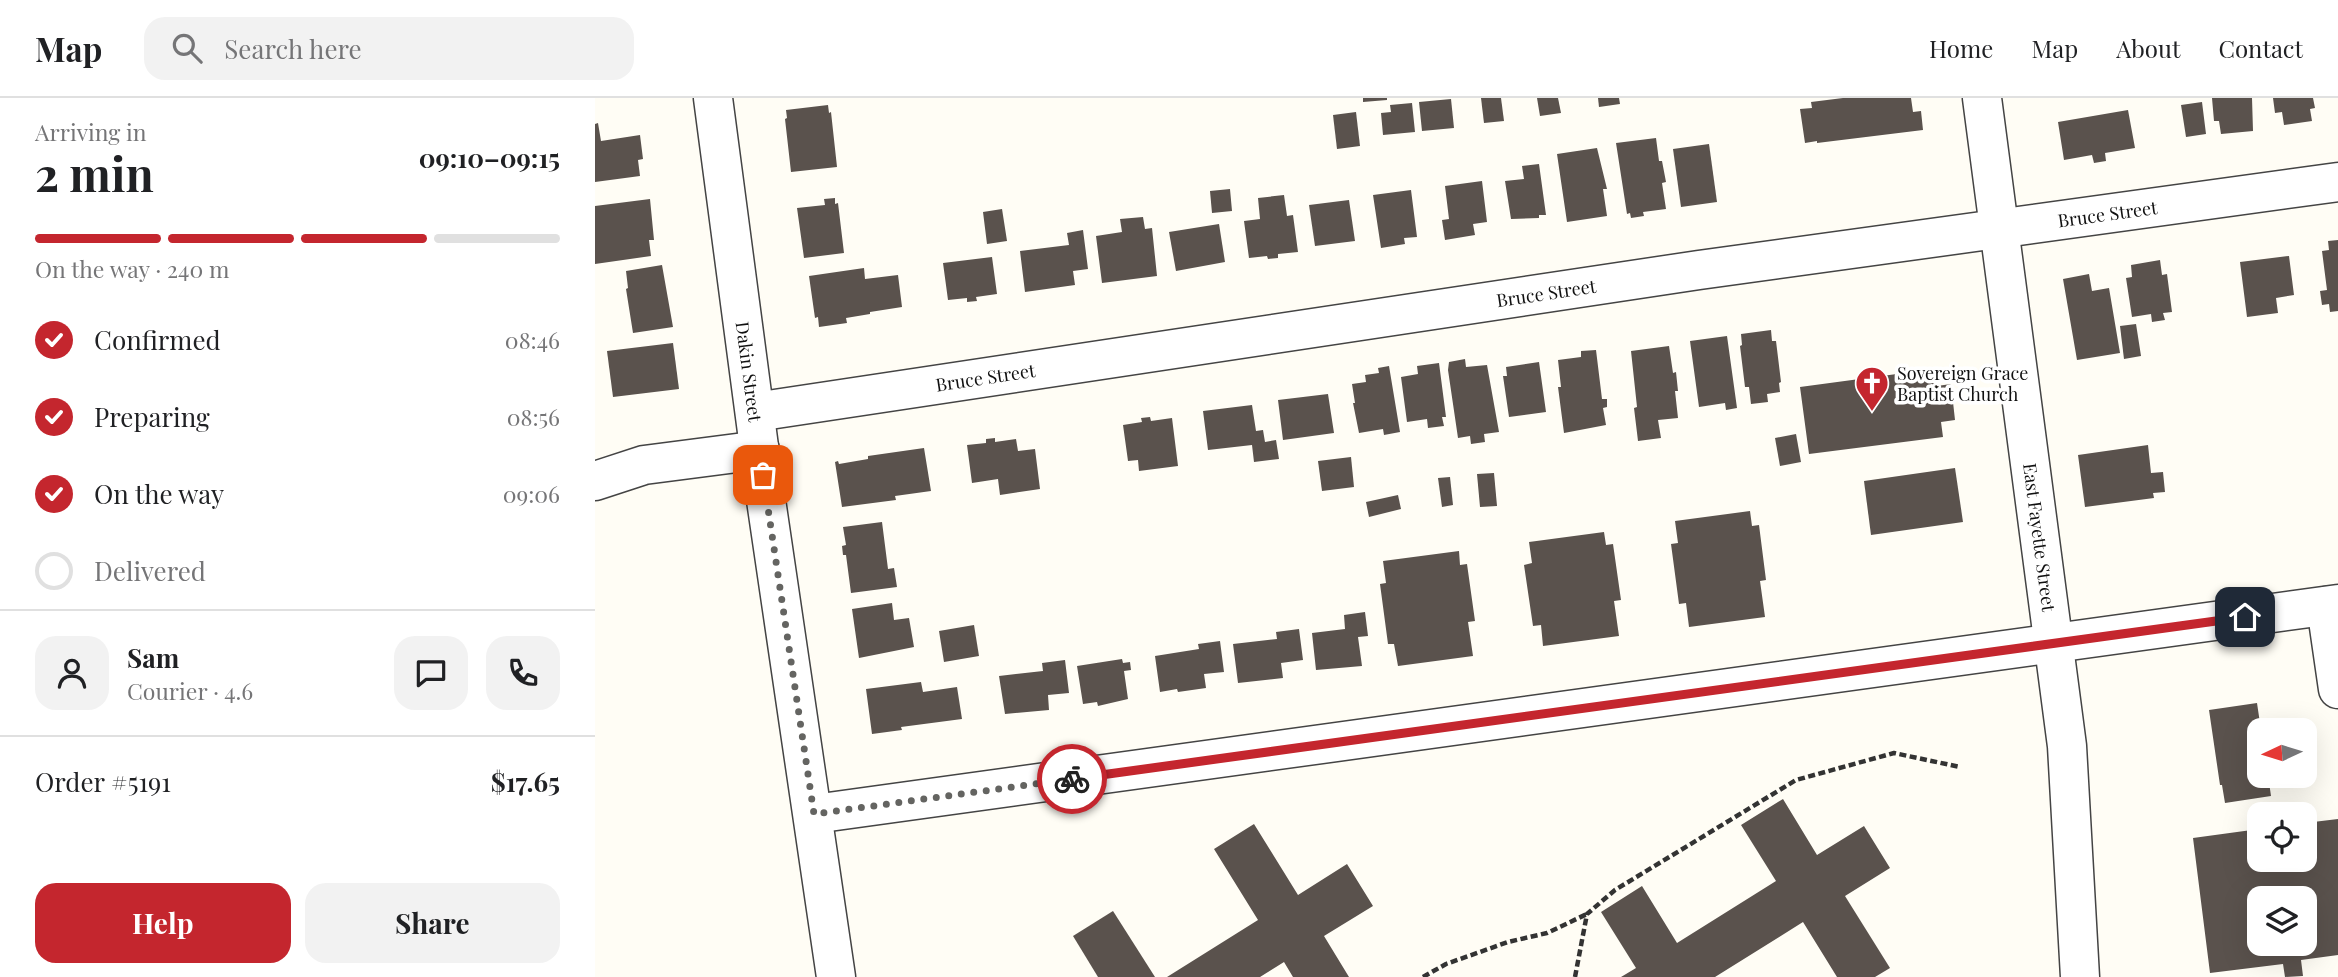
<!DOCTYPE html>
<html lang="en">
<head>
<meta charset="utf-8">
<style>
	body { margin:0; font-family:"Playfair Display",serif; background:#f2f2f2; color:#202124; height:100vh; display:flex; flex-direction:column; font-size:26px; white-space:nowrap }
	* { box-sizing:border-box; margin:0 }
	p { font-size:23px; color:#757577 }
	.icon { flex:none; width:38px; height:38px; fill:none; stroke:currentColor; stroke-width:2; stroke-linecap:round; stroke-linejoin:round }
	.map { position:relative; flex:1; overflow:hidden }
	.details { display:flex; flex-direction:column; background:#fff; width:595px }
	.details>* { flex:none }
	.needle { width:46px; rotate:266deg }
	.fabs { position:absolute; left:1652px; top:620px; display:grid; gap:14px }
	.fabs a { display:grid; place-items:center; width:70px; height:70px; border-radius:14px; background:#fff; box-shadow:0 7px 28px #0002; font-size:35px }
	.pin { position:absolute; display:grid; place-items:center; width:60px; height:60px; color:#fff; margin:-30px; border-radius:14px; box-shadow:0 4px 10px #0006 }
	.courier { position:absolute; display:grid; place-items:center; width:70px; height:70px; margin:-35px; border:5px solid #c4262e; border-radius:50%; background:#fff; color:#222; box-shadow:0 2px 9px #0007 }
	.headline em { font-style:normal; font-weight:700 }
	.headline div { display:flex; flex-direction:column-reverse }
	.headline { display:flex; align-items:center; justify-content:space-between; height:119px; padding:0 35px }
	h1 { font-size:46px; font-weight:700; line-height:52px }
	.bar { display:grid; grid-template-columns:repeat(4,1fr); gap:10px 7px; align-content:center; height:84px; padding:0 35px }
	.bar i { height:9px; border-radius:5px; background:#e0e0e0 }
	.bar .selected { background:#c4262e }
	.bar p { grid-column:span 4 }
	.line { display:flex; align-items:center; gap:18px; padding:0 35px; border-top:2px solid #e0e0e0 }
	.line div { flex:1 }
	.round { display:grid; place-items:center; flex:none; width:74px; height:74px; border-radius:21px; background:#f2f2f2 }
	ol { padding:0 35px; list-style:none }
	li { display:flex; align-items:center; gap:21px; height:77px }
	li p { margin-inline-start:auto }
	li .icon { padding:7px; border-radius:50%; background:#c4262e; color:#fff; stroke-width:4 }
	li:last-child { color:#757577 }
	li i { width:38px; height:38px; border:4px solid #e0e0e0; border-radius:50% }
	.action { display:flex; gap:14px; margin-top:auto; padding:14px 35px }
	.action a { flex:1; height:80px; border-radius:21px; background:#c4262e; color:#fff; font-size:28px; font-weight:700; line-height:80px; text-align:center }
	.action a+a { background:#f2f2f2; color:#202124 }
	header { display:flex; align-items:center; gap:42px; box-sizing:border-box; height:98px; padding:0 35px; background:#fff; border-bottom:2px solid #e0e0e0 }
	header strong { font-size:33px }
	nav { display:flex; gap:38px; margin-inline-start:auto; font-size:24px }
	.search { width:490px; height:63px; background:#f2f2f2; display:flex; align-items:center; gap:18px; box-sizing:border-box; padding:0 24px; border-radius:21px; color:#757577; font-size:26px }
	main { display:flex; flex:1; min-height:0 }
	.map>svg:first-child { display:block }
	.building { fill:#5a524d; fill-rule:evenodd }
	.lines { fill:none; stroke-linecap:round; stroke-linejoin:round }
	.minor-casing { stroke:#444; stroke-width:41 }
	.path { stroke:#333; stroke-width:4.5; stroke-dasharray:7 3.5; stroke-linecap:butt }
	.minor { stroke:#fff; stroke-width:38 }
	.done { stroke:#646461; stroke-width:7; stroke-dasharray:0 12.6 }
	.route { stroke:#c4262e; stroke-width:9 }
	.labels { text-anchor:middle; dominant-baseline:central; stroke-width:7; stroke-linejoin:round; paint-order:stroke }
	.street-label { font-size:18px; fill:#111; stroke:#fff }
	.poi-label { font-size:18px; fill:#111; stroke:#fff; text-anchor:start }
</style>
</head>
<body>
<header>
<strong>Map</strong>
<div class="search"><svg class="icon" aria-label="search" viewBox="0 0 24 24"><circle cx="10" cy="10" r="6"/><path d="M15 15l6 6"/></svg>Search here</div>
<nav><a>Home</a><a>Map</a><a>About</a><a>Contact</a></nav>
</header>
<main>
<section class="details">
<div class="headline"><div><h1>2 min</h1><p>Arriving in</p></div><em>09:10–09:15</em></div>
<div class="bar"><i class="selected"></i><i class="selected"></i><i class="selected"></i><i></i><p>On the way · 240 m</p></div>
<ol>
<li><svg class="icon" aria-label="check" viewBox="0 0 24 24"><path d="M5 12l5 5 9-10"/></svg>Confirmed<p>08:46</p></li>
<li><svg class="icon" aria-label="check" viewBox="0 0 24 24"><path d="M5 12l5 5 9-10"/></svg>Preparing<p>08:56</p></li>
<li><svg class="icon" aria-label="check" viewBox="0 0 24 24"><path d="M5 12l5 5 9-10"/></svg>On the way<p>09:06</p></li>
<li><i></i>Delivered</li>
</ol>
<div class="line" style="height:126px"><a class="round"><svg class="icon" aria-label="person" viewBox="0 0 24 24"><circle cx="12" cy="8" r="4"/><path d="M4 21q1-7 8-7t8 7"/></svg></a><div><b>Sam</b><p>Courier · 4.6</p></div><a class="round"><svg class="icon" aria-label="chat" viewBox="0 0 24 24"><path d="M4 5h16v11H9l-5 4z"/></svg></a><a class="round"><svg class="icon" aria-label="phone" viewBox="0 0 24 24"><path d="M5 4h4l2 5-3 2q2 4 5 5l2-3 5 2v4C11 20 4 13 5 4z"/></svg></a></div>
<div class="line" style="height:91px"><div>Order #5191</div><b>$17.65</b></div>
<div class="action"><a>Help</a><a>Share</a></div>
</section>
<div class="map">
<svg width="1743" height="879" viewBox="0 0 1743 879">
	<rect width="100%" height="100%" fill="#fffdf5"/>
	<g class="building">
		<path d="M768,0H792V2L768,4Z"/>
		<path d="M886,0H906L909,23L889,25Z"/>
		<path d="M942,0H963L966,15L945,18Z"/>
		<path d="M1003,0H1024L1025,6L1004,9Z"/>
		<path d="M1248,0H1316L1318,14L1326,13L1328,32L1222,45V43L1210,45L1205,11L1217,10L1216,4Z"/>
		<path d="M1617,0H1657L1658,33L1626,36L1624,23H1619Z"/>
		<path d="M1678,0H1718L1720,10L1715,11L1717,23L1689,27L1687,14L1680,15Z"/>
		<path d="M856,1L859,30L827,33L824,4Z"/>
		<path d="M1607,4L1611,36L1591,39L1586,7Z"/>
		<path d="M817,5L820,34L788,37L786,15L796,14L795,7Z"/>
		<path d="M233,7L234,15L236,14L242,69L196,74L190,21L192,20L191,12Z"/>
		<path d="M1533,12L1540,50L1510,55L1511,63L1499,65L1497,57L1469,62L1463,24Z"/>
		<path d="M761,14L765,48L742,51L738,17Z"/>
		<path d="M3,25L6,43L45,37L48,61L43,62L45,78L0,84V26Z"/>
		<path d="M1061,40L1064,63H1067L1071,84L1067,85L1071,111L1048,114L1049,118L1036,120L1035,115L1032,116L1021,45Z"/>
		<path d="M1114,46L1122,104L1086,109L1078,51Z"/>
		<path d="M1002,50L1012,91H1008L1012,118L972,124L962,56Z"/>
		<path d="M944,66L951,117H944V120L916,121L910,83L929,81L927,68Z"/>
		<path d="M887,83L892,124L878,126L880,137L850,142L847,122L854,121L850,88Z"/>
		<path d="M635,91L637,113L617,115L615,93Z"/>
		<path d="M816,92L822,139L809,140L810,146L786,150L778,97Z"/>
		<path d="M689,97L692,118L698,117L703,154L683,156V160L673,161L672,158L654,160L649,123L665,121L663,100Z"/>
		<path d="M240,100V106L243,105L249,155L209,160L202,110L230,107L229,101Z"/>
		<path d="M55,101L59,142H54L56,158L0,166V108Z"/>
		<path d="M754,102L760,143L720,148L714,107Z"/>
		<path d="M407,111L412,143L392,146L388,114Z"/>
		<path d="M548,119L550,131L557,130L562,178L507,185L501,138L527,134L525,121Z"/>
		<path d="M624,126L630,164L581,173L574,134Z"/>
		<path d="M488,132L493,171L478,173L480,187L430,194L425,153L474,147L472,135Z"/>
		<path d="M1743,142V213L1735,214L1734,206L1727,207L1725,193L1732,192L1727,153L1734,152L1733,143Z"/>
		<path d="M1694,158L1699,197L1681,200L1683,215L1652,219L1645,164Z"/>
		<path d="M397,159L402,196L381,199L382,203L372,204V200L353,202L348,165Z"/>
		<path d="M1565,162L1567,177L1572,176L1577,214L1568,215L1570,222L1557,224L1556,216L1537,219L1531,180L1537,179L1536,167Z"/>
		<path d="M67,167L78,229L38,235L31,191L33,190L31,173Z"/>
		<path d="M269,170L270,181L303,177L307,209L275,214V216L251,220L252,225L224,229L223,219L220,220L214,178Z"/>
		<path d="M1494,176L1497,193L1514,190L1525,255L1482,262L1468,181Z"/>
		<path d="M1541,226L1546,258L1529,261L1525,228Z"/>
		<path d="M1176,232L1177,243H1181L1186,284L1184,285L1185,294L1172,296L1173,304L1156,306L1154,289H1150L1145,248L1147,247L1146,236Z"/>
		<path d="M1132,238L1142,310L1131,312L1130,305L1104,309L1095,243Z"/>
		<path d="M78,245L84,291L18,299L12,253Z"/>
		<path d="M1074,248L1078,275L1081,274L1083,293H1080L1083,320L1063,322L1066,340L1043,343L1039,310L1042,309L1036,253Z"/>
		<path d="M1001,252L1007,301H1012V309L1008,310L1011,327L969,335L963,289H966L963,262L986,259V253Z"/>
		<path d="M870,261L871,269L892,267L904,334L889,336L890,344L876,346L875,338L863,340L853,272L854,264Z"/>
		<path d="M944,264L951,314L914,319L908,278H912L911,269Z"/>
		<path d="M844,265L851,319H847L849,328L833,330L832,321L812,324L806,279L823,276L822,268Z"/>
		<path d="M794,268L805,334L789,337L788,331L764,335L758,305H760L757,286L771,284L770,277L784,275L783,270Z"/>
		<path d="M1339,271L1342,288L1356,286L1360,322L1346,324L1348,339L1214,356L1205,289Z"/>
		<path d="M733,296L739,335L688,342L683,302Z"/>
		<path d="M657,307L661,333L668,332L670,344L681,342L684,361L659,364L657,347L613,352L608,313Z"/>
		<path d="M555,319L556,323L577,320L583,368L544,373L543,362L533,363L528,327L547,324L546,320Z"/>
		<path d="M1201,336L1206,364L1185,368L1180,340Z"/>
		<path d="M400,340V344L421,341L423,353L440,351L445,391L405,397L403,381L377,385L372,347L391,345V341Z"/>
		<path d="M1553,347L1556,375L1568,374L1570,394L1558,395L1559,400L1490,409L1483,357Z"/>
		<path d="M329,350L336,393L300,398L301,402L247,409L240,364L243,363L244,366L273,361V358Z"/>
		<path d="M756,359L759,389L727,393L723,363Z"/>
		<path d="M1360,370L1368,424L1276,437L1269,383Z"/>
		<path d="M899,375L902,408L885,409L882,376Z"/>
		<path d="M855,379L858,407L847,409L843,380Z"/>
		<path d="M803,397L806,411L774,419L771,404Z"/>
		<path d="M1155,413L1157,428L1164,427L1171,482L1165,483L1170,519L1094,529L1091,505L1084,506L1076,446L1083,445L1080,423Z"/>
		<path d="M287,424L293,471L299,470L302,489L256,495L251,457H248L247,448L251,447L248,429Z"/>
		<path d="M1009,434L1011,447L1018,446L1026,502L1019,503L1024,538L948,548L946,527L938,528L929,467L937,465L934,444Z"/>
		<path d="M864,453L865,467L872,466L880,523L873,524L878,558L803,568L799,546H793L785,486L791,485L788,463Z"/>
		<path d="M297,505L299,522L314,520L319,549L264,560L257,511Z"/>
		<path d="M770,514L773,538L763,539L767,568L721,572L717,535L750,531L749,517Z"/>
		<path d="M379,527L384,558L349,564L344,533Z"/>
		<path d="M704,531L708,562L686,565L688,580L643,585L638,546L682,541L681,534Z"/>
		<path d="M625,543L629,574L609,576L611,590L583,594L582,591L565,594L560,558L604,551L603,546Z"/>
		<path d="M527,561L528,565L535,564L536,572L529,573L533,601L503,608L502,604L488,606L482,568Z"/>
		<path d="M470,562L474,595L453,597L454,612L410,616L404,578L448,573L447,565Z"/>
		<path d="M326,584L328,594L362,589L367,621L306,629L307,632L277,636L271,591Z"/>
		<path d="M1662,605L1666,632L1664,677H1673L1676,698L1630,705L1627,687H1625L1614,612Z"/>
		<path d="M1188,701L1222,757L1269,728L1295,770L1250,798L1295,870L1280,879H1242L1208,824L1120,879H1026L1041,870L1006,814L1047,788L1082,845L1181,783L1146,727Z"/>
		<path d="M1690,711L1691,716H1669V714Z"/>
		<path d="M1743,721V857L1706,862L1708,878L1690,879L1688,866L1615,875L1598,740L1664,731V761H1710V725ZM1664,800H1710V845H1664Z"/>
		<path d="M659,726L703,797L752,766L778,808L729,838L754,879H698L689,864L665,879H572L663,822L619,751Z"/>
		<path d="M518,813L560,879H503L478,838Z"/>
	</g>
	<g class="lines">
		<defs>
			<g id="minor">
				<path id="s1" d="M118,0L171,402L241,879"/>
				<path id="s2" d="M1387,0L1472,648L1485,879"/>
				<path id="s3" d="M160,314L1104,172L1743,84"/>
				<path d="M0,383L49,367L165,352"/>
				<path d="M1731,508L1743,591"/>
				<path d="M219,716L1743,506"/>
			</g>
		</defs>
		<use href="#minor" class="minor-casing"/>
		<g class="path">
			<path d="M828,879L851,866L913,844L952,835L992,816"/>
			<path d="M980,879L992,816L1020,792L1201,682L1299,655L1365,669"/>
		</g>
		<use href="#minor" class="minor"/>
	</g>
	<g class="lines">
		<path class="done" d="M168,377L219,716L477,681"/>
		<path class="route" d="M477,681L1650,519"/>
	</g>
	<defs>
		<symbol id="church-pin" viewBox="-11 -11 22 30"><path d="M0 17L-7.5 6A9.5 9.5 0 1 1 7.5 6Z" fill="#c4262e" stroke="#fff"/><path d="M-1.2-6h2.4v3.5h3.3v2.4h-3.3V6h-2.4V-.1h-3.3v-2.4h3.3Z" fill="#fff"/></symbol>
	</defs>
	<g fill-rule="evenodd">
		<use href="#church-pin" x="1258" y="266" width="38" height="52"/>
	</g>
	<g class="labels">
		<g class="street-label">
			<text stroke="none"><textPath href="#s3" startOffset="1367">Bruce Street</textPath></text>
			<text stroke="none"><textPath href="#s3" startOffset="800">Bruce Street</textPath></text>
			<text stroke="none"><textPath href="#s1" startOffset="276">Dakin Street</textPath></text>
			<text stroke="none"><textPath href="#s3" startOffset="233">Bruce Street</textPath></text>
			<text stroke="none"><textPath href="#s2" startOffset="443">East Fayette Street</textPath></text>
		</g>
		<g class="poi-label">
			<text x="1302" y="275">Sovereign Grace<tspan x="1302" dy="21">Baptist Church</tspan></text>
		</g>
	</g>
</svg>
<div class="fabs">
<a><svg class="needle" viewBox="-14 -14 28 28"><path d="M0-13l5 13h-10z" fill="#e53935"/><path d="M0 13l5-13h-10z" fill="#757577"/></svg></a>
<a><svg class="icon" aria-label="locate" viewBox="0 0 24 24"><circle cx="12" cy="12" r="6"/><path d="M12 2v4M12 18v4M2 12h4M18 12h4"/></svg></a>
<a><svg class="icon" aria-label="layers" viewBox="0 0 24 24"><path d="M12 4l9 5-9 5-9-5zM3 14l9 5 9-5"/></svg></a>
</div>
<div class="pin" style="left:168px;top:377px;background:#ea580c"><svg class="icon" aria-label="bag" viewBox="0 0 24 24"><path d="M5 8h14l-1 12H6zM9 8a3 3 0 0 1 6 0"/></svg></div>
<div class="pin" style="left:1650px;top:519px;background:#1f2937"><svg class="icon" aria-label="home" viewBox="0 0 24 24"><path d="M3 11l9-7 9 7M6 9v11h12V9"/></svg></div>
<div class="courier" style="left:477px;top:681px"><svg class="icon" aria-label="bike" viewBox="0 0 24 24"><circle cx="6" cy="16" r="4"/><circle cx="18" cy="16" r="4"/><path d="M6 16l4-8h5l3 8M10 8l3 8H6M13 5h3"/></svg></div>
</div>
</main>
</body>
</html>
